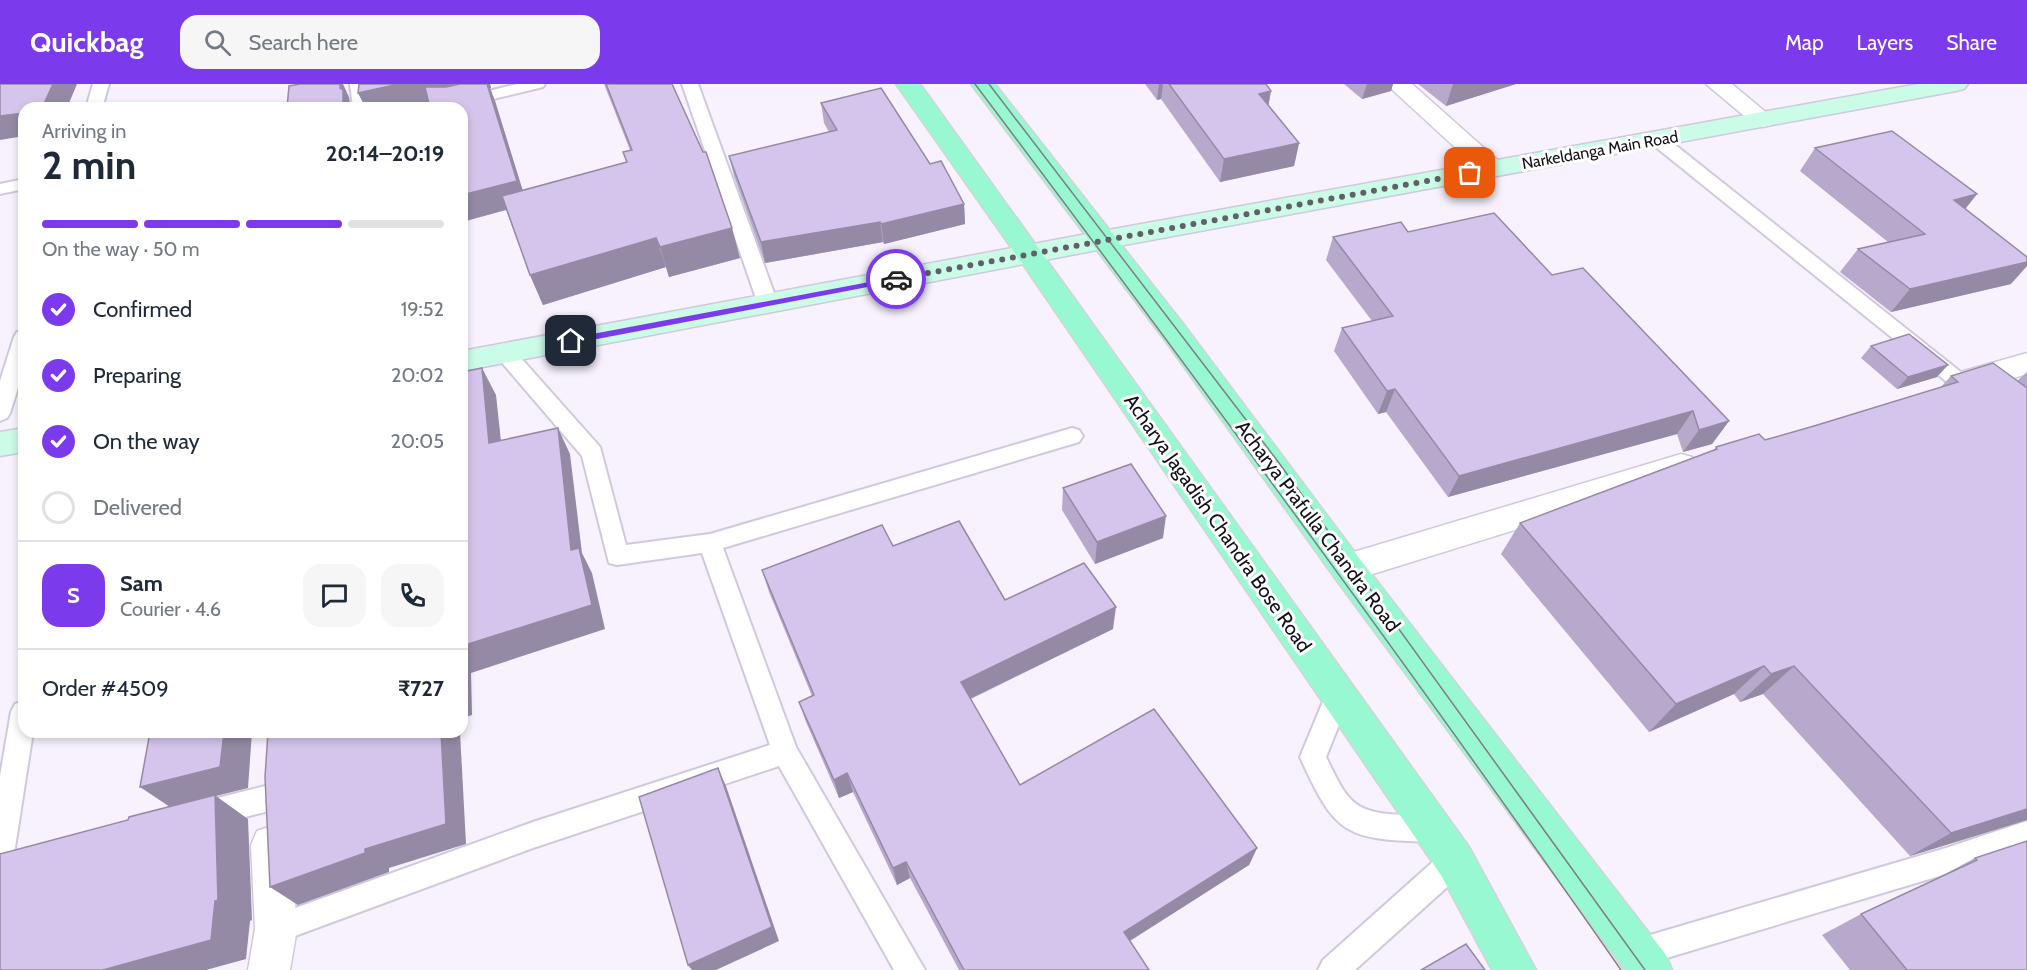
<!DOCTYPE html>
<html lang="en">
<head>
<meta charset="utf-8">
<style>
	body { margin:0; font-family:Cabin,sans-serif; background:#f6f6f7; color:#1f2937; height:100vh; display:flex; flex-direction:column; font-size:22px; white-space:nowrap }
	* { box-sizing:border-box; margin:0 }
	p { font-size:20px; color:#747a83 }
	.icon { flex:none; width:33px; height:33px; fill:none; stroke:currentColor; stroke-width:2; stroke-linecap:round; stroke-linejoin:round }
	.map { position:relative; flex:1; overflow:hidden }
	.drawer { position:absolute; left:18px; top:18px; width:450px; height:636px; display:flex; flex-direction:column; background:#fff; border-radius:18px; box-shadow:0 3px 9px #0003 }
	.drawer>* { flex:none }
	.pin { position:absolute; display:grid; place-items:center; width:51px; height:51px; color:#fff; margin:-26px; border-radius:12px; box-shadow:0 3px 9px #0006 }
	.courier { position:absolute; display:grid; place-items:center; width:60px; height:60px; margin:-30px; border:4px solid #7c3aed; border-radius:50%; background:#fff; color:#222; box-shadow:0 2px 8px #0007 }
	.head em { font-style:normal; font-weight:700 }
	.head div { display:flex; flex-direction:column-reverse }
	.head { display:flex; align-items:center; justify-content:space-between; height:102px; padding:0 24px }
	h1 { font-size:39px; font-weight:700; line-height:45px }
	.bar { display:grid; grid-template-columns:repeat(4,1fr); gap:9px 6px; align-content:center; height:72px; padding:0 24px }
	.bar i { height:8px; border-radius:4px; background:#e0e1e3 }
	.bar .current { background:#7c3aed }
	.bar p { grid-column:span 4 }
	.line { display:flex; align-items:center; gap:15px; padding:0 24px; border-top:2px solid #e0e1e3 }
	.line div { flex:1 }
	.round { display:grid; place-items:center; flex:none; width:63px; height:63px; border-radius:18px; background:#f6f6f7 }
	ol { padding:0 24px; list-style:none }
	li { display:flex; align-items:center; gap:18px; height:66px }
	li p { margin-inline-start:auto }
	li .icon { padding:6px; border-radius:50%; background:#7c3aed; color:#fff; stroke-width:4 }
	li:last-child { color:#747a83 }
	li i { width:33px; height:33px; border:3px solid #e0e1e3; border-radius:50% }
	header { display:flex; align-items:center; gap:36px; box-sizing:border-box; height:84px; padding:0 30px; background:#7c3aed; color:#fff }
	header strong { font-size:28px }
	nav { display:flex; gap:33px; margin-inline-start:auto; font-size:21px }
	.search { width:420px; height:54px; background:#f6f6f7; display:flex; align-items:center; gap:15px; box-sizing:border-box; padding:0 21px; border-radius:18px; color:#747a83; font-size:22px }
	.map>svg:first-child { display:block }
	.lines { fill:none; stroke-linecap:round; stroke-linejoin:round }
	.service-casing { stroke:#d0c9dd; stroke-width:4 }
	.minor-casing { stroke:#d0c9dd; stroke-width:3 }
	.secondary-casing { stroke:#d0c9dd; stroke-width:3 }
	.primary-casing { stroke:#d5d4d5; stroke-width:3 }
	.service { fill:#fff; fill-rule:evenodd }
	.minor { fill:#fff; fill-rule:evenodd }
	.secondary { fill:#cbfce8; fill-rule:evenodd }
	.primary { fill:#97f8d1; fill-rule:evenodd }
	.tram { stroke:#817d87; stroke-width:1.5 }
	.wall { fill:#b7a9cb }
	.shaded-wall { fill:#958aa5 }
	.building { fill:#d5c5ec; stroke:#958aa5; stroke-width:1.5 }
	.route { fill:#7c3aed }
	.done { stroke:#635f68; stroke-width:6; stroke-dasharray:0 10.8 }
	.labels { text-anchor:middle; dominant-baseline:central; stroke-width:6; stroke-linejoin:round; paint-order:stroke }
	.far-street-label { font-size:16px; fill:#131017; stroke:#fff }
	.street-label { font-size:20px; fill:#131017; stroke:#fff }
</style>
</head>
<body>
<header>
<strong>Quickbag</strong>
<div class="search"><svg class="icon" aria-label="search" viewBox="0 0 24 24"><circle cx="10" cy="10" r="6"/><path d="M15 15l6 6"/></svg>Search here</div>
<nav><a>Map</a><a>Layers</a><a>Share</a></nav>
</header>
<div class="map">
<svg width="2027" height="886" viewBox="0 0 2027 886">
	<rect width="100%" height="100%" fill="#f7f2fe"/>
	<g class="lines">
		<defs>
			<g id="service">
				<path d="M93,0H109L102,24H86Z"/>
				<path d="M350,0H366L369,24H353Z"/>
				<path d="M517,0H545L543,3L456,24H428L430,21Z"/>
				<path d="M682,0H698L778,220L775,225L768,226L761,225L758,220Z"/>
				<path d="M1658,51L1664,52L1982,305L1985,310L1982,315L1975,317L1968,315L1652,60L1650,56Z"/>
				<path d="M24,95V105L0,110V100Z"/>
				<path d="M24,246V285L10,329L7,334L0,337V297L14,253L17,248Z"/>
				<path d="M505,262L512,264L600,363L626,461L710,450L1072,344L1079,346L1083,352L1079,358L723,464L796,663L925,886H894L779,682L533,764L276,859L266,855L262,845L266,835L276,831L533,738L770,661L702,469L617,481L609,479L582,372L498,274L495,269L498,264Z"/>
				<path d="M1338,600L1347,603L1351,611L1326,673C1348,718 1352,729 1405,731C1418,732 1429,731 1442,736L1446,745L1442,754L1432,758C1346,755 1336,753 1300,673L1329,603Z"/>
				<path d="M24,617V648H33L14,770L10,779L0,783V692L11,628L15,620Z"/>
				<path d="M269,701L278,705L282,714L278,723L269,727L202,744L193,740L189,731L193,722L202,718Z"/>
				<path d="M2027,737V763L1946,790L1640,882L1630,878L1626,868L1630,858L1640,854L1946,764Z"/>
				<path d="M1455,764L1465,767L1469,777L1465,787L1355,886H1318L1323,876L1445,767Z"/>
			</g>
			<g id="minor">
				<path d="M1386,0H1412L1502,80L1506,85L1502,90L1493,93L1484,90Z"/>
				<path d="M1706,0H1732L1775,36L1771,41L1763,43L1755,41Z"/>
				<path d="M2027,269V290L1961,310L1950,307L1946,299L1950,291Z"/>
				<path d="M1681,370L1692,373L1697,382L1692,391L1347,498L1335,494L1330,484L1335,474L1347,470Z"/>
				<path d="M271,742L285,747L291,761L297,845L290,886H248L255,845L251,761L257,747Z"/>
			</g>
			<g id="secondary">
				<path d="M1918,0H1968L1964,5L1956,7L1108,164L462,287V267L1108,146Z"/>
				<path d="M24,344V368L0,372V348Z"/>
			</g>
			<g id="primary">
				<path d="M896,0H920L1469,763L1536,886H1492L1441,791L1020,176Z"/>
				<path d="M971,0H995L1184,241L1359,474L1666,871L1672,886H1625L1335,494L1164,255Z"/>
			</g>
		</defs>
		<use href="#service" class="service-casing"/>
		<use href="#minor" class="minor-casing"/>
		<use href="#secondary" class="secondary-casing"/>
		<use href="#primary" class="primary-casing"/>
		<use href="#service" class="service"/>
		<use href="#minor" class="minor"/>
		<use href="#secondary" class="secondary"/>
		<use href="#primary" class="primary"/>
		<g class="tram">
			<path d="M975,0C1195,292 1412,586 1621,886"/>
			<path d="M989,0L1279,379L1645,886"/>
		</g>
	</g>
	<g class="wall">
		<path d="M359,0H490L491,4H490L495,17L522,107L627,79L623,68L630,66L604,0H672L740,174L669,193L666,183L543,221L530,191L506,126L462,138V24L429,19L406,24H366L358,9Z"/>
		<path d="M1145,0H1266L1268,22L1299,59L1294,82L1220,98L1161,15L1157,16Z"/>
		<path d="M1344,0H1393L1391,7L1362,15Z"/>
		<path d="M1418,0H1516L1446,22Z"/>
		<path d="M821,19L930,80L964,120L965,140L884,160L883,158L765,179L734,92L729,72L829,48L824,39Z"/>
		<path d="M1815,64L1977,110L1965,125L2011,200L1891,228L1840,188L1858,165L1888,158L1800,87Z"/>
		<path d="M1408,148L1552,191L1729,337L1712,360L1683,368L1677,350L1448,413L1386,328L1378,330L1334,267L1342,244L1372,237L1326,176L1333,153Z"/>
		<path d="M1871,262L1937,293L1897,305L1861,274Z"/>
		<path d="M2027,288V736L1910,772L1763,610L1740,618L1734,610L1649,648L1501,470L1520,439L1714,366L1716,363L1765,356L1814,342L1941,303L1951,292L2017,297Z"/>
		<path d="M1063,404L1163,454L1095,480L1062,426Z"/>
		<path d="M893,462L1005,516L1113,545L971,615L1020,701L1257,764L1249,781L1130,857L1149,886H959L910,794L897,801L853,708L839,714L806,638L799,618L812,612L769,508L762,486Z"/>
		<path d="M2027,757V886H1850L1822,851L1861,830L1932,797L1975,774Z"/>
	</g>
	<g class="shaded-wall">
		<path d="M53,0H77L67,24H42Z"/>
		<path d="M340,0H343L349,13L350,19L353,24H343Z"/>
		<path d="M399,0H490L491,4H490L495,17L527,120L462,138V111L489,4L406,24H366L358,9Z"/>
		<path d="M1159,0H1163L1161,15L1157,16Z"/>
		<path d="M1367,0H1393L1391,7L1362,15Z"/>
		<path d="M1453,0H1516L1446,22Z"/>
		<path d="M1271,7L1267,30L1259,10Z"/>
		<path d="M24,29V52L0,56V32Z"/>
		<path d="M1299,59L1294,82L1220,98L1224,75Z"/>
		<path d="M1977,110L1958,134L1954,116Z"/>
		<path d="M964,120L965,140L884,160L881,140Z"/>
		<path d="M880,138L883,158L765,179L761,158Z"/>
		<path d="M732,144L740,174L669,193L660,163Z"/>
		<path d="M656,154L666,183L543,221L530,191Z"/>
		<path d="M2027,178V182L2011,200L1891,228L1910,205Z"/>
		<path d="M1948,281L1937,293L1897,305L1908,293Z"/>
		<path d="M482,284L496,311L504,385L489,359Z"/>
		<path d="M1395,305L1386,328L1378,330L1387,307Z"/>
		<path d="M1693,327L1677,350L1448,413L1459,392Z"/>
		<path d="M1729,337L1712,360L1683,368L1699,346Z"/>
		<path d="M558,344L570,370L582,469L592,489L605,545L471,589L472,631L462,634V562L571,466Z"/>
		<path d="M1166,432L1163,454L1095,480L1097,458Z"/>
		<path d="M1116,523L1113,545L963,618L961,598Z"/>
		<path d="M1764,582L1734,610L1649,648L1676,620Z"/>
		<path d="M1794,582L1763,610L1740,618L1771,590Z"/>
		<path d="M224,648H252L248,704L216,712L248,735L252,836L250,837L246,875L206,886H103L170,723L140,703Z"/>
		<path d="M441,648H460L466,760L389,784V788L298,821L270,803L365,765Z"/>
		<path d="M718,684L726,702L779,857L716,886H692L688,881Z"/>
		<path d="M847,689L853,708L839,714L834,696Z"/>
		<path d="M2027,725V736L1910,772L1951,749Z"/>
		<path d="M1257,764L1249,781L1120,863L1124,848Z"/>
		<path d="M906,778L910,794L897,801L893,784Z"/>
	</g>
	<g class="building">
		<path d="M0,0H53L42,24H24V29L0,32Z"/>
		<path d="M300,0H340V4L343,6V24H287L289,2Z"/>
		<path d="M359,0H399L358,9Z"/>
		<path d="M460,0H487L517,97L462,111V24H430L425,3H446Z"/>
		<path d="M606,0H672L703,68H706L732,144L660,163L656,154L530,191L502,112L627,78L623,68L632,66Z"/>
		<path d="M1169,0H1266L1271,7L1259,10L1299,59L1224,75Z"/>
		<path d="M881,4L930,80L941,77L964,120L881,140L880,138L761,158L729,72L837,46L821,19Z"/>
		<path d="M1892,47L1977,110L1954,116L2027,173V178L1910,205L1858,165L1925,150L1815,64Z"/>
		<path d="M1494,129L1552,191L1583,184L1729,337L1699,346L1693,327L1459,392L1395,305L1387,307L1342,244L1393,232L1333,153L1401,138L1408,148Z"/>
		<path d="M1909,250L1948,281L1908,293L1871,262Z"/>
		<path d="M1993,279L2027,304V725L1951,749L1794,582L1771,590L1764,582L1676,620L1520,439L1717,365L1716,363L1759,350L1765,356L1814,342L1958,298L1951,292Z"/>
		<path d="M482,284L489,359L558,344L571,466L579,464L592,521L462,562V288Z"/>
		<path d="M1131,380L1166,432L1097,458L1063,404Z"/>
		<path d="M959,437L1005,516L1084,479L1116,523L961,598L1020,701L1154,625L1257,764L1124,848L1149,886H964L906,778L893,784L847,689L834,696L799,618L814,611L762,486L882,441L893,462Z"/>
		<path d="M150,648H224L220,683L140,703Z"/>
		<path d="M268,648H441L446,740L365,765V769L270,803L265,693Z"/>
		<path d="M718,684L772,843L688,881L639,713Z"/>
		<path d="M215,711L218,816L215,817L211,856L103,886H0V770L128,736L129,733Z"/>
		<path d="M2027,757V886H1907L1861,830L1977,776L1975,774Z"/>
		<path d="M1466,860L1485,886H1421Z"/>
	</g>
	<path class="route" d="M896,193L900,195L899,197L571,260L566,257L571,254Z"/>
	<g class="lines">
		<path class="done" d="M896,195L1470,89"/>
	</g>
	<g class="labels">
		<g class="far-street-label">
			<text transform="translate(1600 66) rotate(-10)">Narkeldanga Main Road</text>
		</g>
		<g class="street-label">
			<text transform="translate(1218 439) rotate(55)">Acharya Jagadish Chandra Bose Road</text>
			<text transform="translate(1318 442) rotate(53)">Acharya Prafulla Chandra Road</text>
		</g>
	</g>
</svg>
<div class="pin" style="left:1470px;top:89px;background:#ea580c"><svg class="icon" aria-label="bag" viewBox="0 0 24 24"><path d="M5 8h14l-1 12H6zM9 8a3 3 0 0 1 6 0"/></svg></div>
<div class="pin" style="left:571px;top:257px;background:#1f2937"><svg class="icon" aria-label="home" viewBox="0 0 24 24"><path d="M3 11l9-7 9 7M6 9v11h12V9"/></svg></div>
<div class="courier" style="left:896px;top:195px"><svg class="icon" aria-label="car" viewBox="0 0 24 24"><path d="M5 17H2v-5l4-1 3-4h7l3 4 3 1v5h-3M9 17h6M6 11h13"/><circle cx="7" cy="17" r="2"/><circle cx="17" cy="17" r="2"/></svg></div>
<section class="drawer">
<div class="head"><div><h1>2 min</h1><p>Arriving in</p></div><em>20:14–20:19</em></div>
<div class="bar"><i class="current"></i><i class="current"></i><i class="current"></i><i></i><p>On the way · 50 m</p></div>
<ol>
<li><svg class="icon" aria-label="check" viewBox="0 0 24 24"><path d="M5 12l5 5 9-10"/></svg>Confirmed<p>19:52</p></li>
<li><svg class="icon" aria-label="check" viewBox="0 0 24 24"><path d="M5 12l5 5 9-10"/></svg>Preparing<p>20:02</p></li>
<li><svg class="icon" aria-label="check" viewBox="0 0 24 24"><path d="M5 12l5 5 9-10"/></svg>On the way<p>20:05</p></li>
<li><i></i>Delivered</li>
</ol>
<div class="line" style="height:108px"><b class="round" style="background:#7c3aed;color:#fff">S</b><div><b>Sam</b><p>Courier · 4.6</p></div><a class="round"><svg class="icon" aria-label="chat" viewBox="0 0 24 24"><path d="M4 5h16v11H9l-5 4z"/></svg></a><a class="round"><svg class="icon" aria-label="phone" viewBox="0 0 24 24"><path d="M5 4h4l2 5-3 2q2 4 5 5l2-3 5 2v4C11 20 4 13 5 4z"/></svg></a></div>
<div class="line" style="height:78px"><div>Order #4509</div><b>₹727</b></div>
</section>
</div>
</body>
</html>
